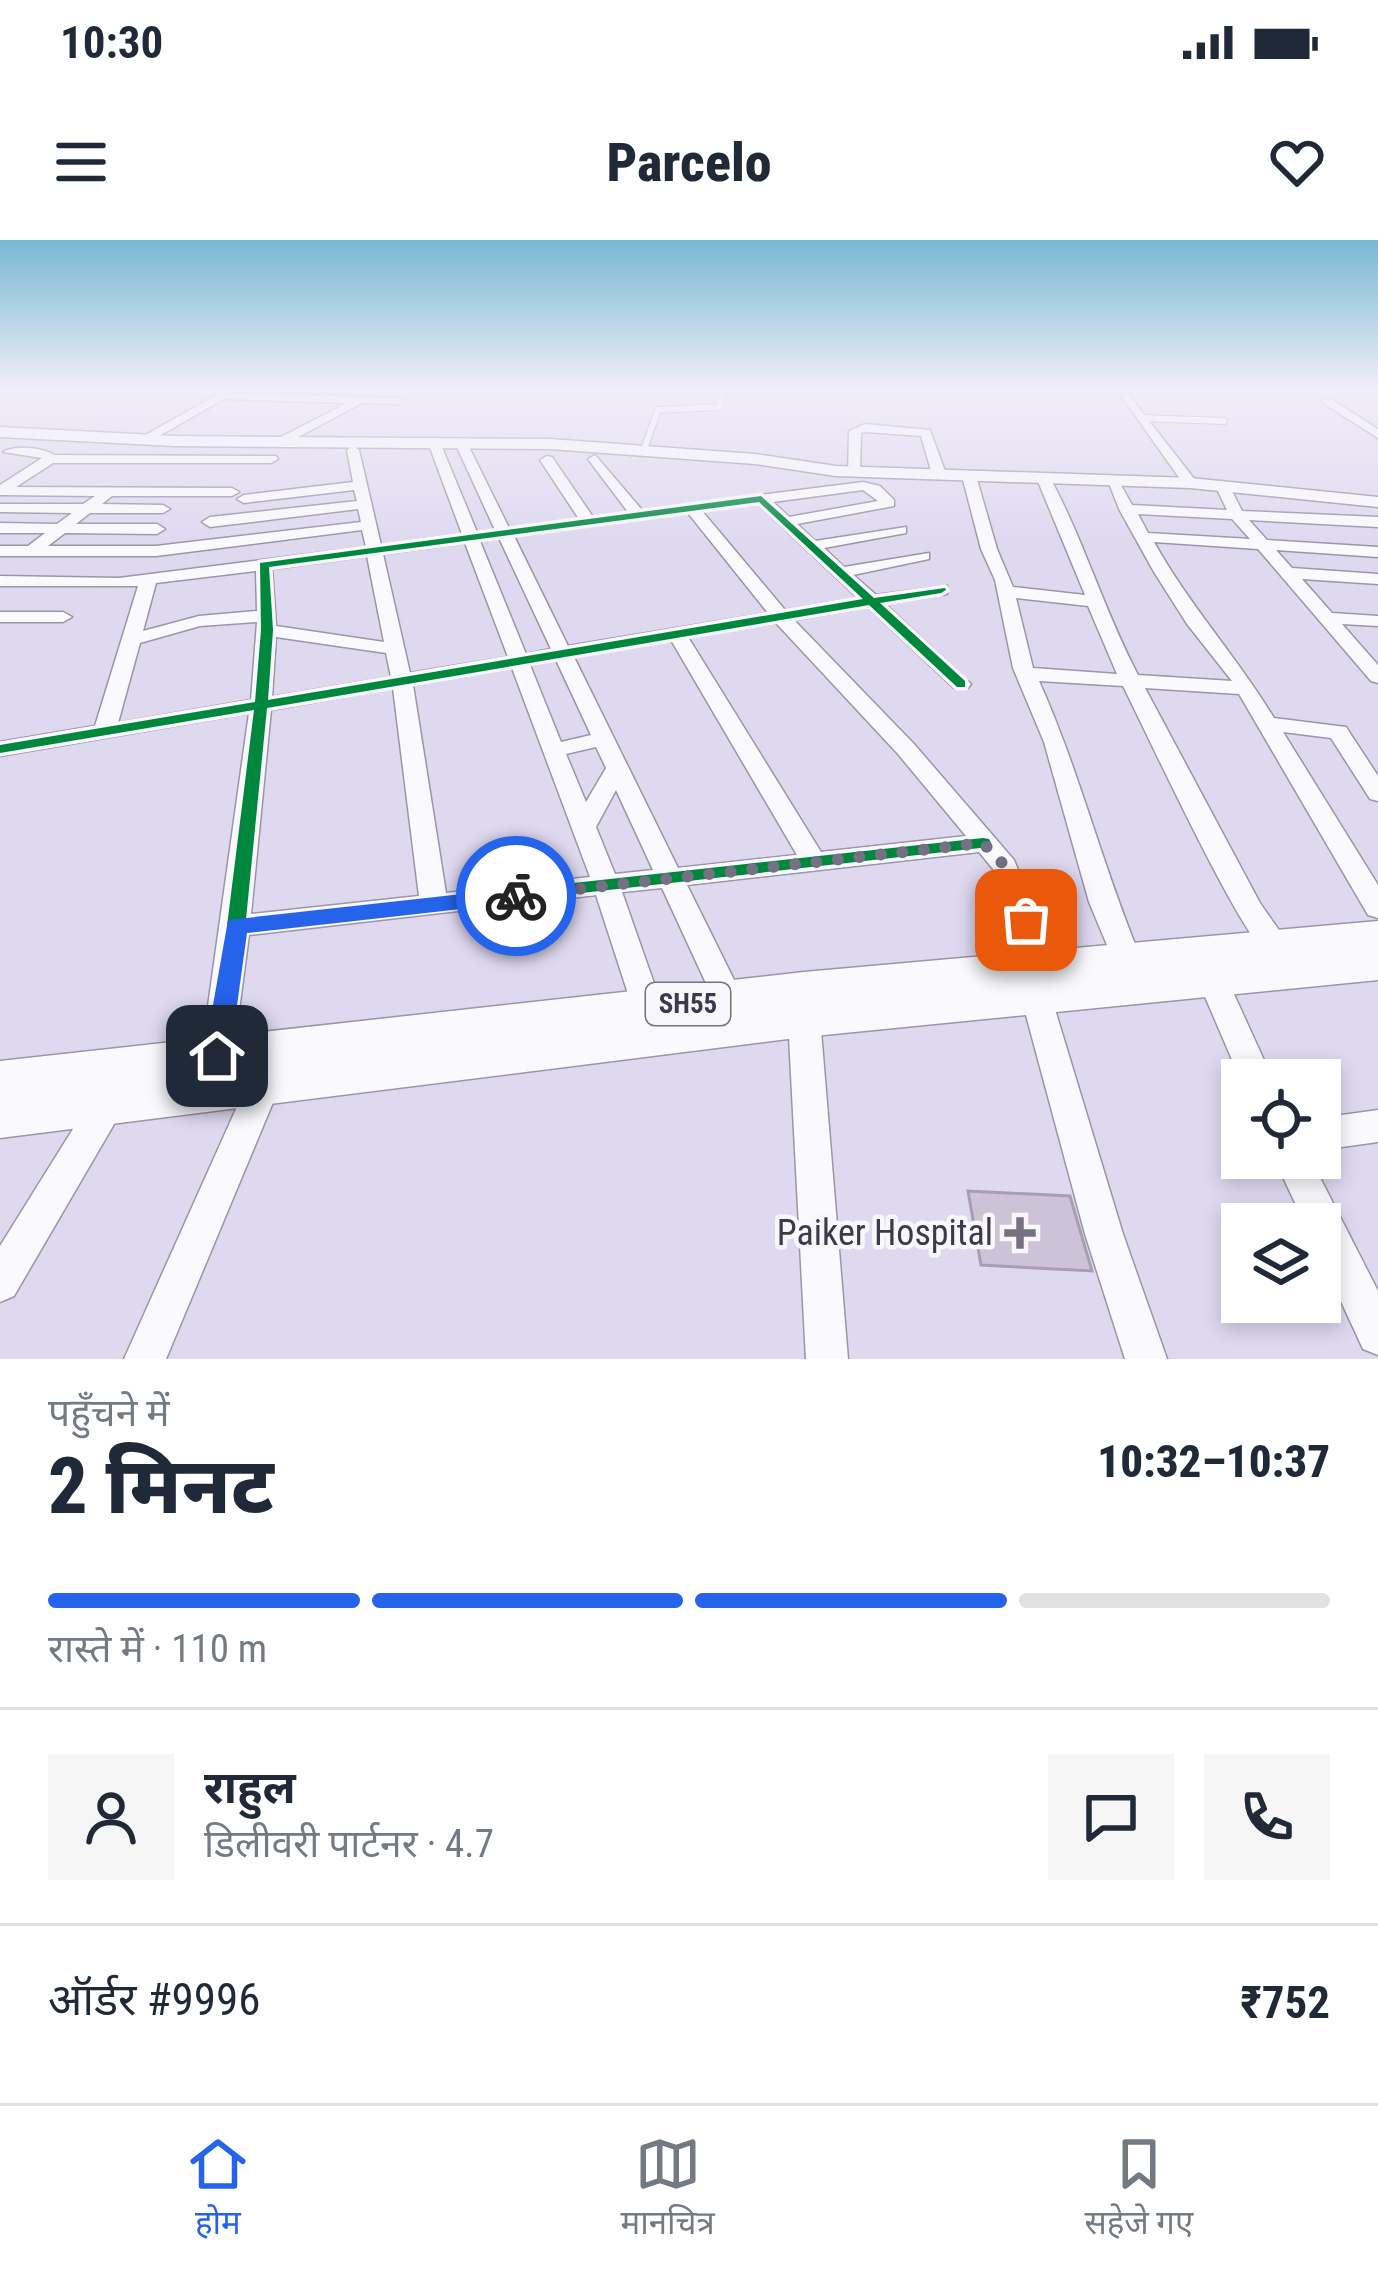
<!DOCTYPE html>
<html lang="hi">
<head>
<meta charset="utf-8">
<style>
	body { margin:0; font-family:"Roboto Condensed","Noto Sans Devanagari",sans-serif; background:#f6f6f7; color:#1f2937; height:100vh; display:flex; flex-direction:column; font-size:45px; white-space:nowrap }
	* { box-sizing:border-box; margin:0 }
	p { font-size:39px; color:#747a83 }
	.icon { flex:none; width:66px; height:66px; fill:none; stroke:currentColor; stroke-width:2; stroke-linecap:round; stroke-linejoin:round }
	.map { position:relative; height:1119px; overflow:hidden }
	.side { display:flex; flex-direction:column; background:#fff; flex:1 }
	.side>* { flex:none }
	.controls { position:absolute; left:1221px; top:819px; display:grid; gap:24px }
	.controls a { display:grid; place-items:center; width:120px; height:120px; border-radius:0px; background:#fff; box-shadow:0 6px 18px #0003; font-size:60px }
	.pin { position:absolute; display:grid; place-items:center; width:102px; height:102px; color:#fff; margin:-51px; border-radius:24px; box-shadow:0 6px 18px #0006 }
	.courier { position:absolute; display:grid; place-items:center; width:120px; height:120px; margin:-60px; border:9px solid #2563eb; border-radius:50%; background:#fff; color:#222; box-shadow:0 3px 15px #0007 }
	.overview em { font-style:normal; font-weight:800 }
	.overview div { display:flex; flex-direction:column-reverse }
	.overview { display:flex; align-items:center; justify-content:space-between; height:204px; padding:0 48px }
	h1 { font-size:78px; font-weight:800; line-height:90px }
	.bar { display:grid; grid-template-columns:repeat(4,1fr); gap:18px 12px; align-content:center; height:144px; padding:0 48px }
	.bar i { height:15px; border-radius:9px; background:#e0e1e3 }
	.bar .selected { background:#2563eb }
	.bar p { grid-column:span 4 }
	.line { display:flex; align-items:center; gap:30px; padding:0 48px; border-top:3px solid #e0e1e3 }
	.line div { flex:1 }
	.round { display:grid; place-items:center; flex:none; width:126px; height:126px; border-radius:0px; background:#f6f6f7 }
	.status { display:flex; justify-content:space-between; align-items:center; height:84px; padding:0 60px; background:#fff; direction:ltr }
	.status svg { height:33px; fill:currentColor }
	header { display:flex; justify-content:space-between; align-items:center; height:156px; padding:0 48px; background:#fff; font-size:54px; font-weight:800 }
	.tabs { display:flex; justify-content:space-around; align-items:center; height:168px; border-top:3px solid #e0e1e3; background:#fff; font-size:33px; color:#747a83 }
	.tabs a { display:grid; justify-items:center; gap:6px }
	.tabs .selected { color:#2563eb }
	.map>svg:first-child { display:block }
	.building { fill:#cec2d9; stroke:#a79fb1; stroke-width:3 }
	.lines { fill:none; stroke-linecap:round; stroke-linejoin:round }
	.service-casing { stroke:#9a95a7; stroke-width:8 }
	.minor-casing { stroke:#9a95a7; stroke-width:3 }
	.tertiary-casing { stroke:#9a95a7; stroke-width:3 }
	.primary-casing { stroke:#9a95a7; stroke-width:3 }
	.service { stroke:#faf9fd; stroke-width:6 }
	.minor { fill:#faf9fd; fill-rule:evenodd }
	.tertiary { fill:#faf9fd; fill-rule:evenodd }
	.primary { fill:#faf9fd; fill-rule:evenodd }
	.cycleway-casing { stroke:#f8f7fc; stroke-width:7 }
	.cycleway { fill:#00873e; fill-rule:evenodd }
	.route { fill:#2563eb }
	.done { stroke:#767085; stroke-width:12; stroke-dasharray:0 21.6 }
	.poi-dot { fill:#767085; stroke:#f8f7fc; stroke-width:4.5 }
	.labels { text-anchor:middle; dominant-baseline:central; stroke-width:9; stroke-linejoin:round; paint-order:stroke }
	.shield { fill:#f8f7fc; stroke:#757181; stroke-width:3 }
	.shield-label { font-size:27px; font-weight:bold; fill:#3d384c }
	.near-poi-label { font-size:36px; fill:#3d384c; stroke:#f8f7fc; text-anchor:end }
</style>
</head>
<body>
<div class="status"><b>10:30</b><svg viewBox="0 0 49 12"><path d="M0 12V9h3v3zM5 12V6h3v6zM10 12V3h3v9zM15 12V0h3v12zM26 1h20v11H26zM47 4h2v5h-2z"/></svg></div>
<header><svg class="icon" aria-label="menu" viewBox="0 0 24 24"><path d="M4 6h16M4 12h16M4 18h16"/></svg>Parcelo<svg class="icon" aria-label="heart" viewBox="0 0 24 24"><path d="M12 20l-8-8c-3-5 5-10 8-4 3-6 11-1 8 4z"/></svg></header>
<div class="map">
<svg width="1378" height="1119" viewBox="0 0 1378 1119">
	<rect width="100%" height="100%" fill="#dfd9f0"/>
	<path class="building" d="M968,951L1070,956L1092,1031L981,1025Z"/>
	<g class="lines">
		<defs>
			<g id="service">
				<path d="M1141,178L1224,181"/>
				<path d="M643,212L658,170L720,167L724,148"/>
			</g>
			<g id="minor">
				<path d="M229,148H240L236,153L397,158L403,161L397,164L362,163L285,204L279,200L281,197L347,163L224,159L152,200L142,197Z"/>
				<path d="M1117,150H1125L1195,240V246H1185Z"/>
				<path d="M1323,159H1331L1378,189V198L1323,163Z"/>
				<path d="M865,184L930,190L946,234L939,238L932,234L921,196L866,192L861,193L860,232L848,235L849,191Z"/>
				<path d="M435,201L441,205L477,292L495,290L456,205L462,201L468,205L509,288L579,279L540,220L547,216L552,217L593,277L628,272L588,219L595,215L642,270L863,242L880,246L894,260V266L797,284L815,301L906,287V293L824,308L844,327L929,313V319L853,335L876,355L947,346V354L885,364L971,444L968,448H954L868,367L794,380L914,504L1014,620L1049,706L1039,735L1029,738L1019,735L1014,727L1021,706L993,629L979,612L687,645L743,758L739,767L728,770L717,767L662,648L622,652L663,769L659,778L648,781L637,778L633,769L596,655L249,695L233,816L228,826L217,830L206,826L201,816L249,473L0,516V502L95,486L138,346H0V336L119,338L366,307L362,290L156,316H0V306H28L45,293H0V283L57,284L72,273L0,272V264H83L95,256L0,255V245L42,218L3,212C14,205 43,207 54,215L276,216L278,219L271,223H53L16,247L232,248L239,252L232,256H112L102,264L163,265L170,269L163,273H90L76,284H157L165,289L157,294L65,293L48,306H156L361,282L358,269L210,287L202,282L210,277L357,261L354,250L244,263L237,259L244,255L353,242L347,210L353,206L359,210L381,305L462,294L429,205ZM863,250L878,261L789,277L773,262ZM758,264L858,358L785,370L702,271ZM688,273L768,373L568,406L514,296ZM499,298L551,409L526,414L480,301ZM465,303L508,417L410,433L383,314ZM367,316L384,402L276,386L272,329ZM256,331L257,371L199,376L143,391L156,343ZM257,382L251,460L118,483L140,403L200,386ZM776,383L898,514L966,596L821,612L688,397ZM276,397L386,413L391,437L272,457ZM671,400L797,615L678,628L574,417ZM556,420L591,495L561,502L530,425ZM512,428L590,637L446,653L413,445ZM393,448L419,656L251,674L271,470ZM596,507L606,528L586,562L566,514ZM616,550L653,630L615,634L596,587Z"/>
				<path d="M969,232L976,236L997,309L1013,347L1085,355L1037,239L1049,236C1084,300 1104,371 1138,435L1232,441L1187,384L1154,332L1119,269L1107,238H1117L1132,265L1227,270L1215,245L1222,241L1229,245L1242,271L1378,277V287L1249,280L1267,300L1378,307V317L1276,310L1292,328L1378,334V344L1302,339L1332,373L1378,376V386L1342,384L1378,425V443L1371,441L1258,309L1154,302C1189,365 1237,417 1274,478L1346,487L1378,536V561L1370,559L1331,498L1283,492L1378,645V678L1368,675L1239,454L1145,448L1260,663L1290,706L1286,714C1279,716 1276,718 1268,714C1242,700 1144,487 1123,446L1039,441C1080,532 1103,629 1142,721L1137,729L1127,732L1117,729L1089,662L1044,502L1013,428L995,340L981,309L962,236ZM1138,274L1232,279L1250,299L1148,293ZM1016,358L1088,366L1117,434L1033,428Z"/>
				<path d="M0,372H63L72,377L63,382H0Z"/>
				<path d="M1212,726L1223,730L1273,840H1242V843L1197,738L1201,730Z"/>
				<path d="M1035,741L1046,745L1050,753L1123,994L1167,1119H1125L1085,994L1020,753L1024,745Z"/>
				<path d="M804,765L815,769L820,778L848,1119H806L788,778L793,769Z"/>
				<path d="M265,827L277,831L282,841L166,1119H124L253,831Z"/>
				<path d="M108,848L120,852L125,863L120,874L14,1056L0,1062V1006L96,852Z"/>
				<path d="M1378,870V902L1320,910V878Z"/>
				<path d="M1274,918H1310L1378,1051V1115L1363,1109L1320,1016V984H1305Z"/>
			</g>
			<path id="tertiary" d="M0,187L174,196L550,199L755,214L836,226L1190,238L1378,257V267L1190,248L836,236L755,224L550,209L174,206L0,197Z"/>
			<path id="primary" d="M1378,681V740L804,797L0,898V821L804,732Z"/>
		</defs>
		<use href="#service" class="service-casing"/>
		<use href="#minor" class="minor-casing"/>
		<use href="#tertiary" class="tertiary-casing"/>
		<use href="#primary" class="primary-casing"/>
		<use href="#service" class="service"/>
		<use href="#minor" class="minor"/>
		<use href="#tertiary" class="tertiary"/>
		<use href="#primary" class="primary"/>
		<defs>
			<path id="cycleway" d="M761,256L874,358L945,348L946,350L941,353L880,363L965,441V447H957L869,365L267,468L246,679L983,598L989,599L991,603L989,607L236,692L230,691L227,686L254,470L0,513V505L255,462L261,390L260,323ZM759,262L863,359L268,460L273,390L269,327Z"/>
		</defs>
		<use href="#cycleway" class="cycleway-casing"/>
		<use href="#cycleway" class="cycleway"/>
	</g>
	<linearGradient id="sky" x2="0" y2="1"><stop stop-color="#79b8d3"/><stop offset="0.49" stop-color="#f1eef8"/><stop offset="1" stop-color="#f1eef8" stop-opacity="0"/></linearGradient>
	<rect width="1378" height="304" fill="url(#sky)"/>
	<path class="route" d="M516,648L527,656L524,662L247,693L230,816L226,824H208L204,816L228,680Z"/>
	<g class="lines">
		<path class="done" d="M516,656L983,603L1005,626L1026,680"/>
	</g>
	<path class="poi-dot" d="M1014 975h12v12h12v12h-12v12h-12v-12h-12v-12h12z"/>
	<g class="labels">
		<rect class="shield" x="646" y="743" width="84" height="42" rx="9"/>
		<g class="shield-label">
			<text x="688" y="764">SH55</text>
		</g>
		<g class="near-poi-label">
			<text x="993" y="993">Paiker Hospital</text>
		</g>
	</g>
</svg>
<div class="controls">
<a><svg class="icon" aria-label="locate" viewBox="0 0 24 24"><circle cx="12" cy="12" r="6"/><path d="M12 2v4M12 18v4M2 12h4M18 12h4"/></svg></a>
<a><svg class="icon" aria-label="layers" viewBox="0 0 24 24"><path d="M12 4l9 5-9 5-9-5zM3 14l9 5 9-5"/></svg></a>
</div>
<div class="pin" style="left:1026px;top:680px;background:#ea580c"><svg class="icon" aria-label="bag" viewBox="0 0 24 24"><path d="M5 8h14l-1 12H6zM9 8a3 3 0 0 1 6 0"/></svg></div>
<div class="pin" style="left:217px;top:816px;background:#1f2937"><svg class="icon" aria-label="home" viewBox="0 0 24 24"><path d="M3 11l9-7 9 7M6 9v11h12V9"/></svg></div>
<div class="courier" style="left:516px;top:656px"><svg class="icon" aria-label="bike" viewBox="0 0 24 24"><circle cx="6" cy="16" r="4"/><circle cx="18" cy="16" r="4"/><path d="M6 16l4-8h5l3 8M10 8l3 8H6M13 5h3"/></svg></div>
</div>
<section class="side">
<div class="overview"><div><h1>2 मिनट</h1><p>पहुँचने में</p></div><em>10:32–10:37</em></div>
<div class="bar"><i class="selected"></i><i class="selected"></i><i class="selected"></i><i></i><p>रास्ते में · 110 m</p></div>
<div class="line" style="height:216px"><a class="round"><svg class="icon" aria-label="person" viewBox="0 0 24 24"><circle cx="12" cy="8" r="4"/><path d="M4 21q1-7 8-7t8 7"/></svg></a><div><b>राहुल</b><p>डिलीवरी पार्टनर · 4.7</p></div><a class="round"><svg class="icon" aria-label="chat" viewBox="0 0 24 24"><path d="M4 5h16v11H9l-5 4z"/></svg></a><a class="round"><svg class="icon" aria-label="phone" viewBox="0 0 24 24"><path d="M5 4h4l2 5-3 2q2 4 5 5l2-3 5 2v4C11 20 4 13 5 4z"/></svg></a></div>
<div class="line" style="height:156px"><div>ऑर्डर #9996</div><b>₹752</b></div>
</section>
<nav class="tabs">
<a class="selected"><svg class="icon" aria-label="home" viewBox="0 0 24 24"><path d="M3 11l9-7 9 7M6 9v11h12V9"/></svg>होम</a>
<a><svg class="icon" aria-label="map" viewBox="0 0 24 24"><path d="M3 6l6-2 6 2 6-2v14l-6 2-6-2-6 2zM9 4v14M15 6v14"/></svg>मानचित्र</a>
<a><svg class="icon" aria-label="saved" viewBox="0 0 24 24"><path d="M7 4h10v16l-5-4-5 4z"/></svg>सहेजे गए</a>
</nav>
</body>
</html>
